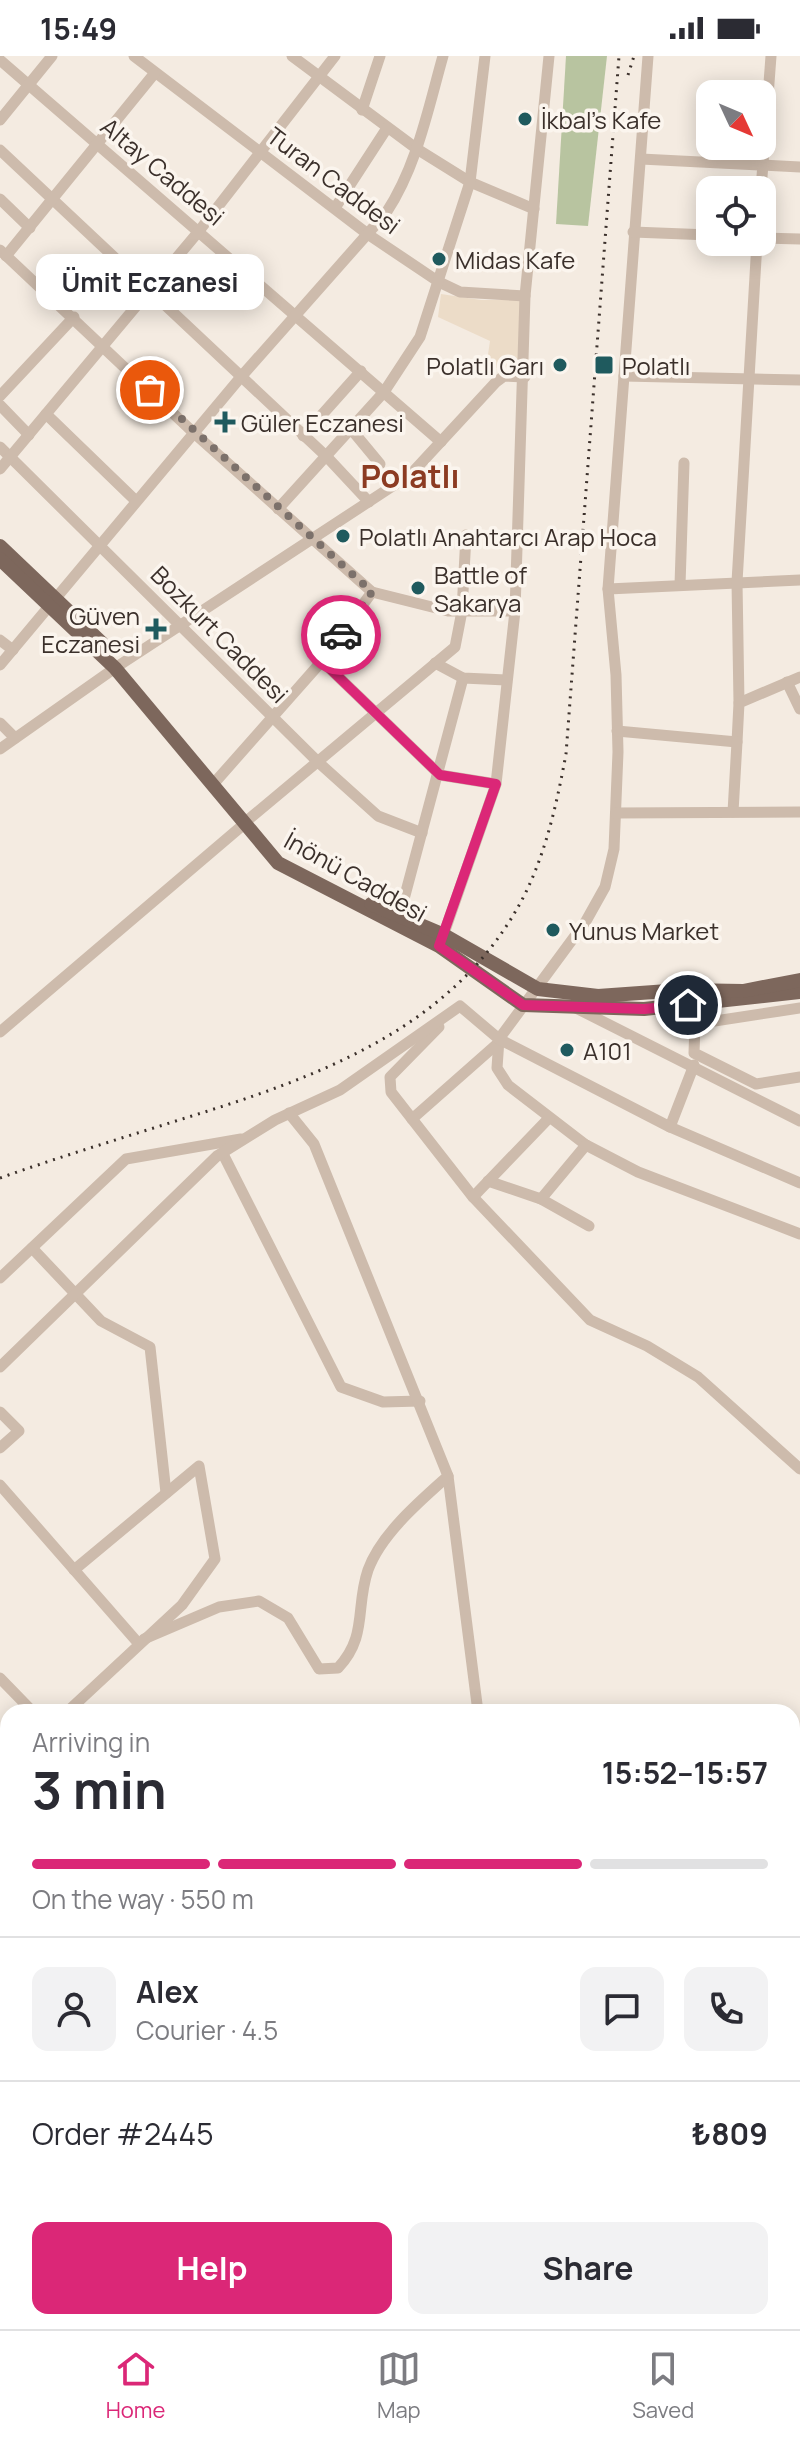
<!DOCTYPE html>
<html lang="en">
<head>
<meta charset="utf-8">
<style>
	body { margin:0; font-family:Manrope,sans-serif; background:#f2f2f3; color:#2b2b33; height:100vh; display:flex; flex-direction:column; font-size:30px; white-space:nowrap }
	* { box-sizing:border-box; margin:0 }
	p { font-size:26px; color:#7c7c81 }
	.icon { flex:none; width:44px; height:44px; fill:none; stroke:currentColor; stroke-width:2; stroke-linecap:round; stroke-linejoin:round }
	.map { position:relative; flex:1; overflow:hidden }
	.side { position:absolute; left:0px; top:1648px; width:800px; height:626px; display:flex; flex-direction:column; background:#fff; border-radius:24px 24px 0 0; box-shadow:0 4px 20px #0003 }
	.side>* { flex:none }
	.needle { width:52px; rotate:134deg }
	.buttons { position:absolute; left:696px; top:24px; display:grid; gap:16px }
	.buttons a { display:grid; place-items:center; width:80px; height:80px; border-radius:16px; background:#fff; box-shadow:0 4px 20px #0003; font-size:40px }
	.pin { position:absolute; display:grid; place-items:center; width:68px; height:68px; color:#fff; margin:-34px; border:4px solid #fff; border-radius:50%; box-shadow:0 2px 8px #0007 }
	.courier { position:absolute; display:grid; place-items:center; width:80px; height:80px; margin:-40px; border:6px solid #db2777; border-radius:50%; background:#fff; color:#222; box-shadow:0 2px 10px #0007 }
	.bubble { position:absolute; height:56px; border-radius:16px; background:#fff; box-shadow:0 4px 20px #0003; font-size:26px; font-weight:700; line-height:56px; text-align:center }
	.summary em { font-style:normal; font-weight:700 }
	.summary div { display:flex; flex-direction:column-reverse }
	.summary { display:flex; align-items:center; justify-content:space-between; height:136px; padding:0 32px }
	h1 { font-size:52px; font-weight:700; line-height:60px }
	.bar { display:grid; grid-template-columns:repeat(4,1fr); gap:12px 8px; align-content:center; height:96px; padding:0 32px }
	.bar i { height:10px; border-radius:6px; background:#e1e1e2 }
	.bar .current { background:#db2777 }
	.bar p { grid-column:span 4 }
	.line { display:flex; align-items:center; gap:20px; padding:0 32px; border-top:2px solid #e1e1e2 }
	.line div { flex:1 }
	.round { display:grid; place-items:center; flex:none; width:84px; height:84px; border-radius:16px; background:#f2f2f3 }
	.primary-button { display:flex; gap:16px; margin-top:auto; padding:16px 32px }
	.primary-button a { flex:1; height:92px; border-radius:16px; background:#db2777; color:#fff; font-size:32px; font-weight:700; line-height:92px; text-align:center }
	.primary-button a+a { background:#f2f2f3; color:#2b2b33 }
	.status { display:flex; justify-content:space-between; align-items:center; height:56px; padding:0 40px; background:#fff; direction:ltr }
	.status svg { height:22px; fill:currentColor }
	.tabs { display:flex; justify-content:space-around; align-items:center; height:112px; border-top:2px solid #e1e1e2; background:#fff; font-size:22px; color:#7c7c81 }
	.tabs a { display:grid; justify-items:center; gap:4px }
	.tabs .current { color:#db2777 }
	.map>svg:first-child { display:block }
	.green { fill:#b8c4a0 }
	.plaza { fill:#ecdcc8 }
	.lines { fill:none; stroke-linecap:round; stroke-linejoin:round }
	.minor { stroke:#cdbbac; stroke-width:11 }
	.major { stroke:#7d675c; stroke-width:14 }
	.rail { stroke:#3b302b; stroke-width:3; stroke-dasharray:2 6; stroke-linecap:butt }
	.done { stroke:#7c716b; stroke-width:8; stroke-dasharray:0 14.4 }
	.route { stroke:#db2777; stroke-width:10 }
	.poi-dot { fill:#1f5a5e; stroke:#fbf5ee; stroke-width:3 }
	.labels { text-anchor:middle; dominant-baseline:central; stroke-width:7; stroke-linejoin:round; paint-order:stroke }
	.poi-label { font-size:24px; fill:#3b302b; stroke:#fbf5ee; text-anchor:start }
	.street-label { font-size:24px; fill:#3b302b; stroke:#fbf5ee }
	.district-label { font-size:32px; font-weight:bold; fill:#8c3b22; stroke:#fbf5ee }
</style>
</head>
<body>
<div class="status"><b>15:49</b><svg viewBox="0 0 49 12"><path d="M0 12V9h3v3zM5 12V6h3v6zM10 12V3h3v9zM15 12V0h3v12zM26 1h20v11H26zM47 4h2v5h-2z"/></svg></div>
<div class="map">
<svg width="800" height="2273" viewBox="0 0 800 2273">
	<rect width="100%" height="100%" fill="#f4ebe1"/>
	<path class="green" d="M566,0H607L588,170L556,168Z"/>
	<path class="plaza" d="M441,238L481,244H522L523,311L486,312L490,285L438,261Z"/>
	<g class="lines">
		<g class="minor">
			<path d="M134,0L369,179L439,226L460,236L525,240"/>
			<path d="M292,0L417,93L470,126L534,153"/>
			<path d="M648,0L608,533L616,619L618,696L614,793L605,831L586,865L499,983L497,1012L508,1029L586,1089L638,1116L800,1178"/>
			<path d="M0,4L441,386"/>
			<path d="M362,54L380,0"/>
			<path d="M0,64L52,0"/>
			<path d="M0,94L327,401L369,446"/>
			<path d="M641,103L800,111"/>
			<path d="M761,134L771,0"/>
			<path d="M0,143L30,172"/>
			<path d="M335,152L387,72"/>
			<path d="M633,176L710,179"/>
			<path d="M762,182L800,183"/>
			<path d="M0,194L195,378L372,536L448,555H515"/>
			<path d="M6,200L154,18"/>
			<path d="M624,320L800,324"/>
			<path d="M0,340L74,261"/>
			<path d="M0,349L29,379"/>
			<path d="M46,358L136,445"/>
			<path d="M351,373L380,408"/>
			<path d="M303,380L361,315"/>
			<path d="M0,391L318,706L378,760L422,777"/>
			<path d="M0,413L199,175L335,0"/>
			<path d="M278,453L384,336L420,281L470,126L485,0"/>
			<path d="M680,529L684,407"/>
			<path d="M608,533L800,524"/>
			<path d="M0,584L13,594"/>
			<path d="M322,605L440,719L496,728"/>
			<path d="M435,607L463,622L506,624"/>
			<path d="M0,609L240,322L386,157C417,110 428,53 443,0"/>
			<path d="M787,626L800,653"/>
			<path d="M739,647L737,526L757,186"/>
			<path d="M0,667L15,682"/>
			<path d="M617,675L737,686L739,647L800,621"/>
			<path d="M0,693L115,612L411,418L496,326L504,320L525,321"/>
			<path d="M216,725L322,605L372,536"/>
			<path d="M733,756L737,686"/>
			<path d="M616,757L800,756"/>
			<path d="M249,763L455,591L462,555L466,479"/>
			<path d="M400,858L463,622"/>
			<path d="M441,886L496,728L515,555L525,240L549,0"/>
			<path d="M576,952L800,1065"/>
			<path d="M800,952L695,968L694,997L756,1028L800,1021"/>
			<path d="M439,971L390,1021L391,1036L473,1141L590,1264L647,1290L698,1321L800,1413"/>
			<path d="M0,976L243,769"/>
			<path d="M412,1063L497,988"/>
			<path d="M670,1071L694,1009"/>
			<path d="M223,1098L341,1331L383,1346L420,1345"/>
			<path d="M488,1125L541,1143L589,1170"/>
			<path d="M473,1141L549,1062"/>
			<path d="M541,1143L586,1089"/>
			<path d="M32,1192L101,1265L150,1291L166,1437"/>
			<path d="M0,1222L126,1103L241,1083"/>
			<path d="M0,1311L217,1100L275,1064L340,1034L460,950L499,983L670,1071L800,1127"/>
			<path d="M0,1356L19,1375L0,1392"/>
			<path d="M448,1420L478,1656"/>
			<path d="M0,1429L139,1588"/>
			<path d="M144,1583L219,1551L259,1545L288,1562L319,1613L338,1612C368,1580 355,1552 368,1514C381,1478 420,1445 448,1420L314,1088L289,1057"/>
			<path d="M0,1622L33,1656"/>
			<path d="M67,1656L182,1549L215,1503L199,1410L74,1514"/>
			<path d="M0,1704L8,1713"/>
			<path d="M792,1966L800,1962"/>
			<path d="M350,2266L358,2273"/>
			<path d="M14,2273L20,2266"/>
			<path d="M34,2273L39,2266"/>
			<path d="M337,2273L343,2266"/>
			<path d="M629,2273L635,2266"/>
			<path d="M652,2273L658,2266"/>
		</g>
		<g class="major">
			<path d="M0,490L102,587"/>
			<path d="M0,503L115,612L278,807L439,890L523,949L644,953L800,936"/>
			<path d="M371,848L444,879L538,933L598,940L682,934L743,935L800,924"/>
		</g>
		<g class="rail">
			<path d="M628,19L634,0"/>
			<path d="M0,1122C59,1101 119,1083 179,1064C315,1022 456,974 525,838C547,793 557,746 566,698L619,0"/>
		</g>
	</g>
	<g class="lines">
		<path class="done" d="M150,334L372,536L341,579"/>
		<path class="route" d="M341,579L322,605L440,719L496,728L439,890L523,949L644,953L688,949"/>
	</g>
	<g class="poi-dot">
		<circle cx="525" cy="63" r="8"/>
		<circle cx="439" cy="203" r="8"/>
		<circle cx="560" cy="309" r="8"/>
		<rect x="594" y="299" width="20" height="20" rx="4"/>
		<path d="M221 354h8v8h8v8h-8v8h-8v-8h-8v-8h8z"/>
		<circle cx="343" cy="480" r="8"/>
		<circle cx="418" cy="532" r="8"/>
		<path d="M152 561h8v8h8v8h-8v8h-8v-8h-8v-8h8z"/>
		<circle cx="553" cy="874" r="8"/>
		<circle cx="567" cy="994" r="8"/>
	</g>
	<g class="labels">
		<g class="poi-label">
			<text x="541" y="63">İkbal's Kafe</text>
			<text x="455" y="203">Midas Kafe</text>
			<text x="544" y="309" text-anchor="end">Polatlı Garı</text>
			<text x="622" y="309">Polatlı</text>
			<text x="241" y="366">Güler Eczanesi</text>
			<text x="359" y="480">Polatlı Anahtarcı Arap Hoca</text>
			<text x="434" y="518">Battle of<tspan x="434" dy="28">Sakarya</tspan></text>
			<text x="140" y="559" text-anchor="end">Güven<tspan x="140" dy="28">Eczanesi</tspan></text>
			<text x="569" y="874">Yunus Market</text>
			<text x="583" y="994">A101</text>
		</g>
		<g class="street-label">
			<text transform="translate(163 115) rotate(40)">Altay Caddesi</text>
			<text transform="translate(334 124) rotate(37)">Turan Caddesi</text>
			<text transform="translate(220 578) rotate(45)">Bozkurt Caddesi</text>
			<text transform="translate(356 820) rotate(29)">İnönü Caddesi</text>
		</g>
		<g class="district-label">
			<text x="410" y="420">Polatlı</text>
		</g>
	</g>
</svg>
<div class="buttons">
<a><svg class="needle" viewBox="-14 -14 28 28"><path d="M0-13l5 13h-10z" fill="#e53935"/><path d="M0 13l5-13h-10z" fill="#7c7c81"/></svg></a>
<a><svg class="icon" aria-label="locate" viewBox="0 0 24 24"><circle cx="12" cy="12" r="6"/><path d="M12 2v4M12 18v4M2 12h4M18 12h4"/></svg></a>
</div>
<div class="pin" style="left:150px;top:334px;background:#ea580c"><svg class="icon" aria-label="bag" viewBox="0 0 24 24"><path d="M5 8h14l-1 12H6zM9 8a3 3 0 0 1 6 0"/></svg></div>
<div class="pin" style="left:688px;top:949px;background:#1f2937"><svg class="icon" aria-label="home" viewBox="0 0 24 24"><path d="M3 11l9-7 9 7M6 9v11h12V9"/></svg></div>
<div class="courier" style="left:341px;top:579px"><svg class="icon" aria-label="car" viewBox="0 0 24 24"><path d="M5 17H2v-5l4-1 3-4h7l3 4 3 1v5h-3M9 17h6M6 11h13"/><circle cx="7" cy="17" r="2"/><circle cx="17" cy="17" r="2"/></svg></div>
<div class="bubble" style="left:36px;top:198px;width:228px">Ümit Eczanesi</div>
<section class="side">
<div class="summary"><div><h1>3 min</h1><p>Arriving in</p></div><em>15:52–15:57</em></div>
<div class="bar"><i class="current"></i><i class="current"></i><i class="current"></i><i></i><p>On the way · 550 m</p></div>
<div class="line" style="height:144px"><a class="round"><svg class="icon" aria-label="person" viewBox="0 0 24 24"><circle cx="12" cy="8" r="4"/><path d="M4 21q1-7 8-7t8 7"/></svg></a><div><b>Alex</b><p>Courier · 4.5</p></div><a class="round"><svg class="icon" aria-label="chat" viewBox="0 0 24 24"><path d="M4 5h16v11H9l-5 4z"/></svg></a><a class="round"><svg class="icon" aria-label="phone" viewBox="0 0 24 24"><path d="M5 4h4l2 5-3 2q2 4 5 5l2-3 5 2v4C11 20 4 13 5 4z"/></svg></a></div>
<div class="line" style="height:104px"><div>Order #2445</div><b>₺809</b></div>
<div class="primary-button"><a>Help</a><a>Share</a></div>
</section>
</div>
<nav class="tabs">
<a class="current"><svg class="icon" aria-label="home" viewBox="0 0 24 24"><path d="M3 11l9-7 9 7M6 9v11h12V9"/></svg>Home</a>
<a><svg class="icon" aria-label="map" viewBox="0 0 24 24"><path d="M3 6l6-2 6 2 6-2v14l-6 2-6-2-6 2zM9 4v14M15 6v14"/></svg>Map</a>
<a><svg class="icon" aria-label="saved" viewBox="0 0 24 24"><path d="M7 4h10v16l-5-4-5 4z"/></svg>Saved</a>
</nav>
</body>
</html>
